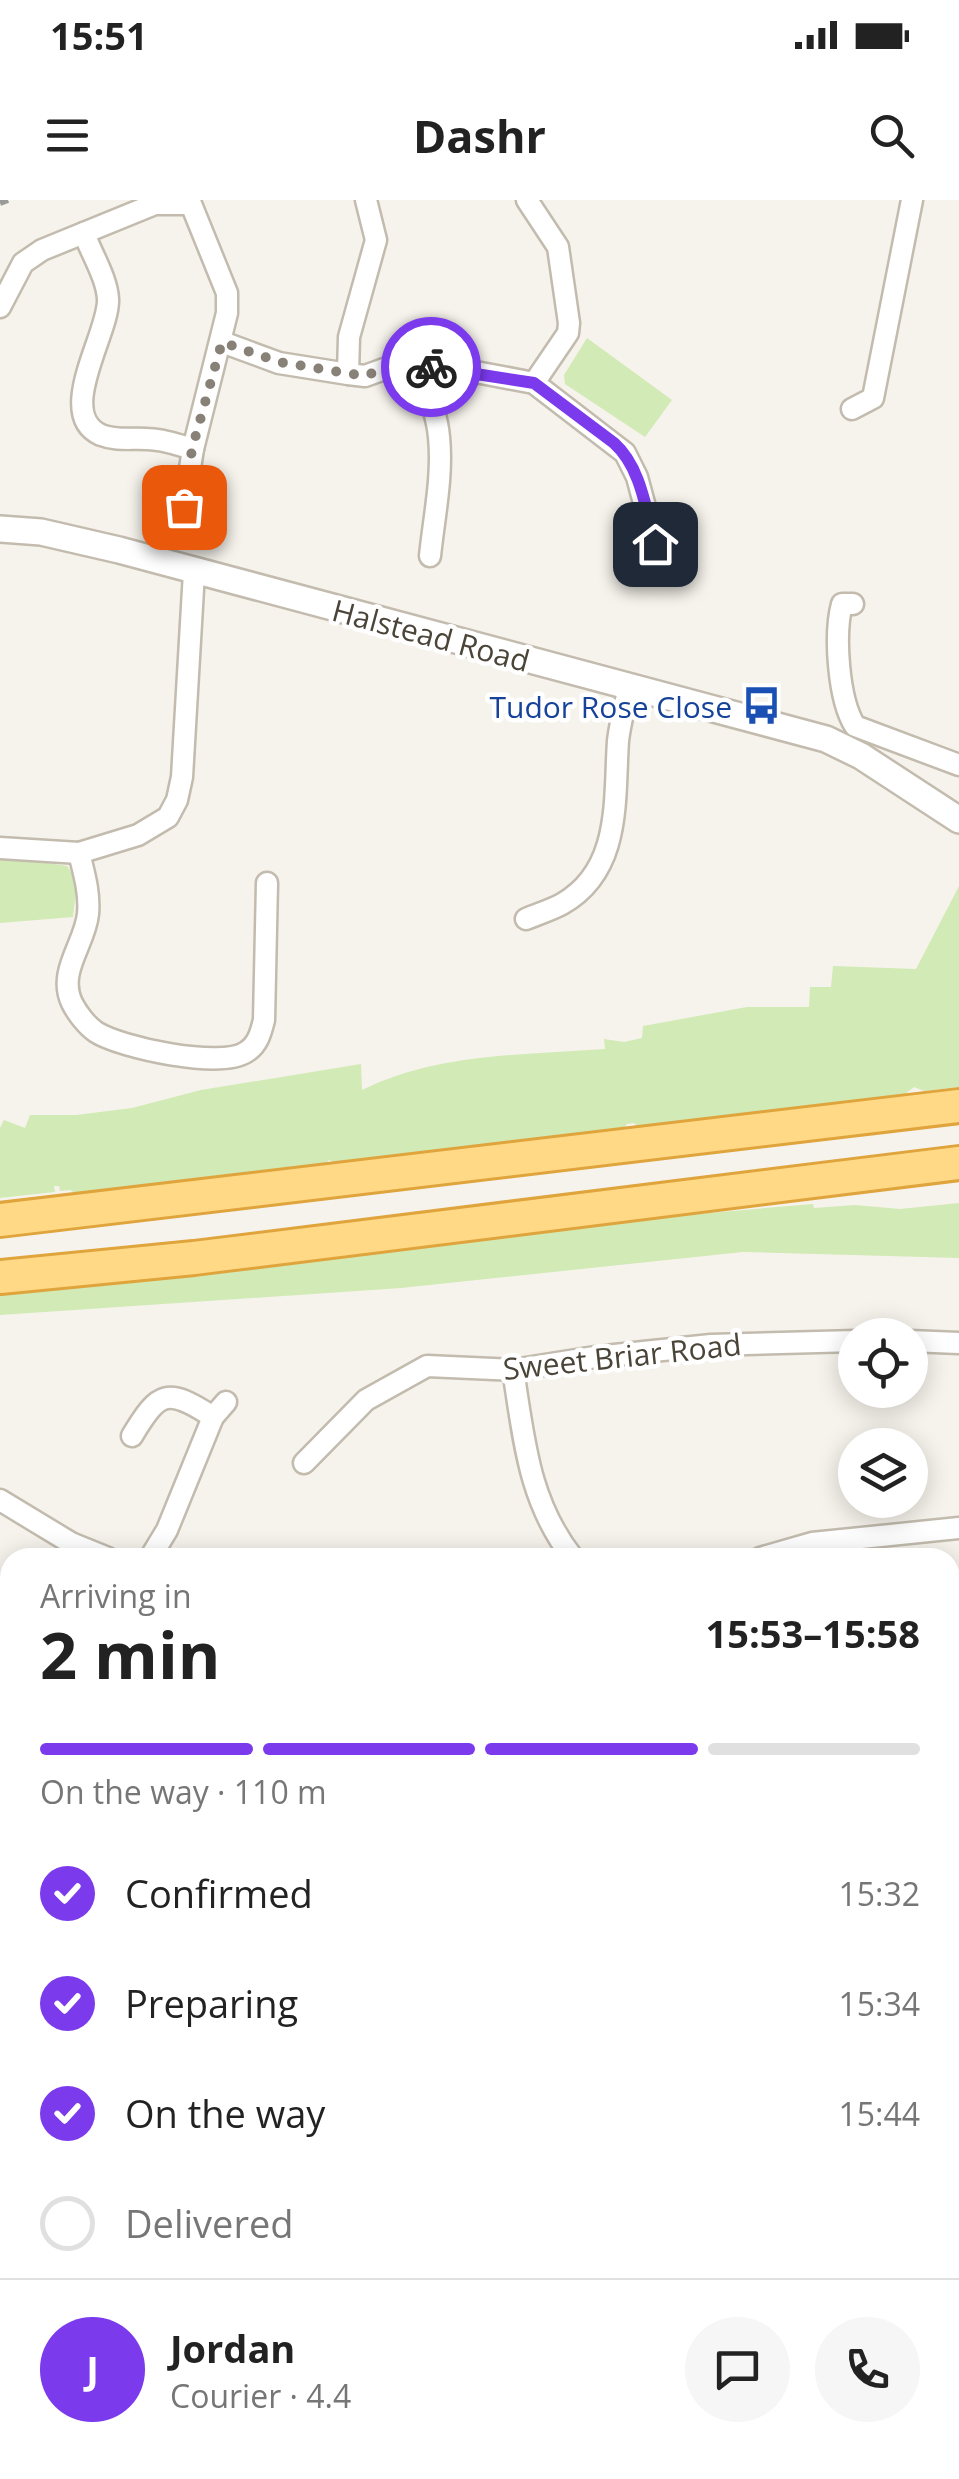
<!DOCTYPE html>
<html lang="en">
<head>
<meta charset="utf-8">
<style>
	body { margin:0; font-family:"Open Sans",sans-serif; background:#f6f6f6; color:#222; height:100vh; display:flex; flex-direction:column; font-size:38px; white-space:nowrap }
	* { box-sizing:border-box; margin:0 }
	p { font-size:32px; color:#767676 }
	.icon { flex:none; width:55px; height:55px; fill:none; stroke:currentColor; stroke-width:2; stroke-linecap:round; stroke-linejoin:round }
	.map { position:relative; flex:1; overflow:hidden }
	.details { position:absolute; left:0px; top:1348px; width:960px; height:932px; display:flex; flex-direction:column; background:#fff; border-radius:30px 30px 0 0; box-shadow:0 5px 25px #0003 }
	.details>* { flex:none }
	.buttons { position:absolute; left:838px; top:1118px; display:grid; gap:20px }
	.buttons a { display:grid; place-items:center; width:90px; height:90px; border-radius:50%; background:#fff; box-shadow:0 5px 25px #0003; font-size:50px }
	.pin { position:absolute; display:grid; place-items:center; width:85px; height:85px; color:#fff; margin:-42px; border-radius:20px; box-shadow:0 5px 15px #0006 }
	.courier { position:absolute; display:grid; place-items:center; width:100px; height:100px; margin:-50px; border:8px solid #7c3aed; border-radius:50%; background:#fff; color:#222; box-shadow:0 2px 12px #0007 }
	.headline em { font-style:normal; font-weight:700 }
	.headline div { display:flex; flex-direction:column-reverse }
	.headline { display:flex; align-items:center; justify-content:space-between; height:170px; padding:0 40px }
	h1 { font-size:65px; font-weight:700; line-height:75px }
	.bar { display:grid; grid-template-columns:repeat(4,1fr); gap:15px 10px; align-content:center; height:120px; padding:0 40px }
	.bar i { height:12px; border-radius:8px; background:#e0e0e0 }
	.bar .on { background:#7c3aed }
	.bar p { grid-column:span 4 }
	.line { display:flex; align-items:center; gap:25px; padding:0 40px; border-top:2px solid #e0e0e0 }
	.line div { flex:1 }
	.round { display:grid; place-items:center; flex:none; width:105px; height:105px; border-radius:52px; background:#f6f6f6 }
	ol { padding:0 40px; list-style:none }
	li { display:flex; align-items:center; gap:30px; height:110px }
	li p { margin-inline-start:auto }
	li .icon { padding:10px; border-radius:50%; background:#7c3aed; color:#fff; stroke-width:4 }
	li:last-child { color:#767676 }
	li i { width:55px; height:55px; border:5px solid #e0e0e0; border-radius:50% }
	.status { display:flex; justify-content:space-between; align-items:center; height:70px; padding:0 50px; background:#fff; direction:ltr }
	.status svg { height:28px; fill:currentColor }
	header { display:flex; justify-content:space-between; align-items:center; height:130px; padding:0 40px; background:#fff; font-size:45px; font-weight:700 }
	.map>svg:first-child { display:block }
	.green { fill:#d2eab5 }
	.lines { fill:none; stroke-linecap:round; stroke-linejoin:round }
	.minor-casing { stroke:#c2bbae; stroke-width:25 }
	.tertiary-casing { stroke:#c2bbae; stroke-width:30 }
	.primary-casing { stroke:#e6c16a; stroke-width:38 }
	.trunk-casing { stroke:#e0a43c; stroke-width:38 }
	.minor { stroke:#fff; stroke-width:20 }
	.tertiary { stroke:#fff; stroke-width:25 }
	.primary { stroke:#ffe39c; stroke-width:32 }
	.trunk { stroke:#ffd985; stroke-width:32 }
	.rail { stroke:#9a9a9a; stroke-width:6; stroke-dasharray:12 12; stroke-linecap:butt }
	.done { stroke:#878178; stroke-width:10; stroke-dasharray:0 18 }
	.route { stroke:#7c3aed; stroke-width:12 }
	.labels { text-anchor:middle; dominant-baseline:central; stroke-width:9; stroke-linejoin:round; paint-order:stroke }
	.street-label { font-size:30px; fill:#4b4439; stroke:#fff }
	.transit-label { font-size:30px; fill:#164399; stroke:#fff; text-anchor:end }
</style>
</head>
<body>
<div class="status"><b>15:51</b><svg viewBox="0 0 49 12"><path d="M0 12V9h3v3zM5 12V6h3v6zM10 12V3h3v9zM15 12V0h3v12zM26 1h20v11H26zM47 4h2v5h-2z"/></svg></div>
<header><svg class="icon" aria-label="menu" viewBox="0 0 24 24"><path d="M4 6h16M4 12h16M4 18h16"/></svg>Dashr<svg class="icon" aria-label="search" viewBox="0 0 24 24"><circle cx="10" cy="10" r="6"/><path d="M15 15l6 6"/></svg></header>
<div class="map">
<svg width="959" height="2279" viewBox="0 0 959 2279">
	<rect width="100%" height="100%" fill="#f6f3ec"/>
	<g class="green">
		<path d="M587,138L672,200L645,237L565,184L564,175Z"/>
		<path d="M0,656L67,666C79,680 75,700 73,717L0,723Z"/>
		<path d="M959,686V887L924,891L914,887L904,895L639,928L634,923L627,924L622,930L340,964L329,960L324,965L78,995L70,990L60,991L59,986H54L55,992L0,998V928L4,920L25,928L30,915H76L132,908L201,890L361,864L362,890C437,853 523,855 605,849L604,839L624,842L642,838L643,826L747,807H809L810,787H831L833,766L916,769Z"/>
		<path d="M959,1003V1058L743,1052L401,1088L0,1115V1091L533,1028L813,1004L814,1008L855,1005L900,1009Z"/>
		<path d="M959,2171V2279H816L814,2270H950V2172Z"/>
	</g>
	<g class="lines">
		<defs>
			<g id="minor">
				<path d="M527,0L558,47L569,123L568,133L534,183"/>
				<path d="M84,33C91,53 107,78 108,99C110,132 54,214 101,235C116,241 132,238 147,239C163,239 178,245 193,249"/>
				<path d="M0,107L23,63L42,50L155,4H191L227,93V113L193,249L184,307"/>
				<path d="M222,142L279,163L348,174L365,176L398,164L481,173L534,183L625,253L637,277L655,344"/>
				<path d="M348,174L349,137L376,40L366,0"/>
				<path d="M852,209L873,198L912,0"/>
				<path d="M430,356C434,317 443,276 439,237C436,204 425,204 433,167"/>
				<path d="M853,404H842C834,434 838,499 855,526L959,565"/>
				<path d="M0,648L79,653L138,635L168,617L177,600L182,577L194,372"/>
				<path d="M79,653C84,673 90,693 88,714C85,744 57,772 72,803C77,813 87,826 96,832C121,848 221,869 246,852C258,845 261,832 264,820L267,683"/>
				<path d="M526,719C538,714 551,710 562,704C622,670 614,599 618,541C620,523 625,505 629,487"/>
				<path d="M910,1141L959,1143"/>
				<path d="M513,1170C524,1238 528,1301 573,1358"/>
				<path d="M213,1217L226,1202"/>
				<path d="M132,1236C159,1191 167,1187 213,1217L167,1330L150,1358"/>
				<path d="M304,1263L366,1200L427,1166L513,1170L595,1157L711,1145L855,1141"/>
				<path d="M0,1300L71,1343L108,1358"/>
				<path d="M760,1358L812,1343L959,1328"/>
				<path d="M0,1447L10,1438"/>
				<path d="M950,1516L959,1513"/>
				<path d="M0,1572L10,1573"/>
				<path d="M0,1924L10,1921"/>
				<path d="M950,2117L959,2148"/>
				<path d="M226,2270L229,2279"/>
				<path d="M383,2279L404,2274"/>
			</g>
			<g id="tertiary">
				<path d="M0,329L41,332L119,350L826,539L861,556L959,620"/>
				<path d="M522,2270L524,2279"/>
				<path d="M601,2270L610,2279"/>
			</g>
			<g id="primary">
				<path d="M950,1914L959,1911"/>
				<path d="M0,2214L10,2217"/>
			</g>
			<g id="trunk">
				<path d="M0,1020L959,906"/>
				<path d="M0,1077L194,1058L959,963"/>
			</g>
		</defs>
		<use href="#minor" class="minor-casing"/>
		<use href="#tertiary" class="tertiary-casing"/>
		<use href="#primary" class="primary-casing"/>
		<use href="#trunk" class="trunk-casing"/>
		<use href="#minor" class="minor"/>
		<use href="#tertiary" class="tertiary"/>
		<use href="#primary" class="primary"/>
		<use href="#trunk" class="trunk"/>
		<path class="rail" d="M0,3L8,0"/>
	</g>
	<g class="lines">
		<path class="done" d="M184,307L192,249L222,142L279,162L364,176L398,164L431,167"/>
		<path class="route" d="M431,167L534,183L614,243C641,267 646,310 655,344"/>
	</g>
	<defs>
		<symbol id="bus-bare" viewBox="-9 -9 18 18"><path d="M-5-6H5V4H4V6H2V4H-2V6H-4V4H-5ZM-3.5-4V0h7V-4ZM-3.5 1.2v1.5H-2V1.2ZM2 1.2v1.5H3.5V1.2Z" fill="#1a4fb4" stroke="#fff" stroke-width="2.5" paint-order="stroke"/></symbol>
	</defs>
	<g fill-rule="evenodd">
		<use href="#bus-bare" x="734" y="478" width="55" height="55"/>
	</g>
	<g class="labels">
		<g class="street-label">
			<text transform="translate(431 435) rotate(15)">Halstead Road</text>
			<text transform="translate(622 1156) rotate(-6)">Sweet Briar Road</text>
		</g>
		<g class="transit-label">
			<text x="732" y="506">Tudor Rose Close</text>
		</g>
	</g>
</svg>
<div class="buttons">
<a><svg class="icon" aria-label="locate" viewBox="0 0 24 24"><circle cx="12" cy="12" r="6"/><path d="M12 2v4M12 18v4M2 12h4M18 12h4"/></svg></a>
<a><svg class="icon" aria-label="layers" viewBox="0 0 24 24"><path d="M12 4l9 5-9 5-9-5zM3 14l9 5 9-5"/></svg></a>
</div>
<div class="pin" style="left:184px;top:307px;background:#ea580c"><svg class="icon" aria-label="bag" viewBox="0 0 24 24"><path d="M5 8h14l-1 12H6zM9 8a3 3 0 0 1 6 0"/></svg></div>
<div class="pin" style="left:655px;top:344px;background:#1f2937"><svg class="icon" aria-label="home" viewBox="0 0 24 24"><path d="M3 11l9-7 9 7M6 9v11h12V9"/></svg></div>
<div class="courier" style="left:431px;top:167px"><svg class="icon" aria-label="bike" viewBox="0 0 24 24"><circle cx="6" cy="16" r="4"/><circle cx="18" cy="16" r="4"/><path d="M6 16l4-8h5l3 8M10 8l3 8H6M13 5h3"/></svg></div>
<section class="details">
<div class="headline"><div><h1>2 min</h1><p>Arriving in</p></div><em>15:53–15:58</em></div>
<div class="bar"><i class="on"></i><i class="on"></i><i class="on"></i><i></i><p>On the way · 110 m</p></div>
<ol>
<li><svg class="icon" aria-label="check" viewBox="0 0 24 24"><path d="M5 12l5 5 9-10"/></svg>Confirmed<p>15:32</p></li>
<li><svg class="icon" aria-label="check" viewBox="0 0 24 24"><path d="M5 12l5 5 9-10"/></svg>Preparing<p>15:34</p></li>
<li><svg class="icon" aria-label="check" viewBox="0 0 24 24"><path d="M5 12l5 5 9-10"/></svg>On the way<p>15:44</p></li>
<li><i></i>Delivered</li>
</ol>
<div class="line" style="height:180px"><b class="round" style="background:#7c3aed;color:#fff">J</b><div><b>Jordan</b><p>Courier · 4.4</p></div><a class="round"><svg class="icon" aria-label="chat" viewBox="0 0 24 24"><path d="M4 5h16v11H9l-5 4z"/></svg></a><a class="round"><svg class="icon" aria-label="phone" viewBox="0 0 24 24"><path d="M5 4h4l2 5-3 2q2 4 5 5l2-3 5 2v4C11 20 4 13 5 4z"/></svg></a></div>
</section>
</div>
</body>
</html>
